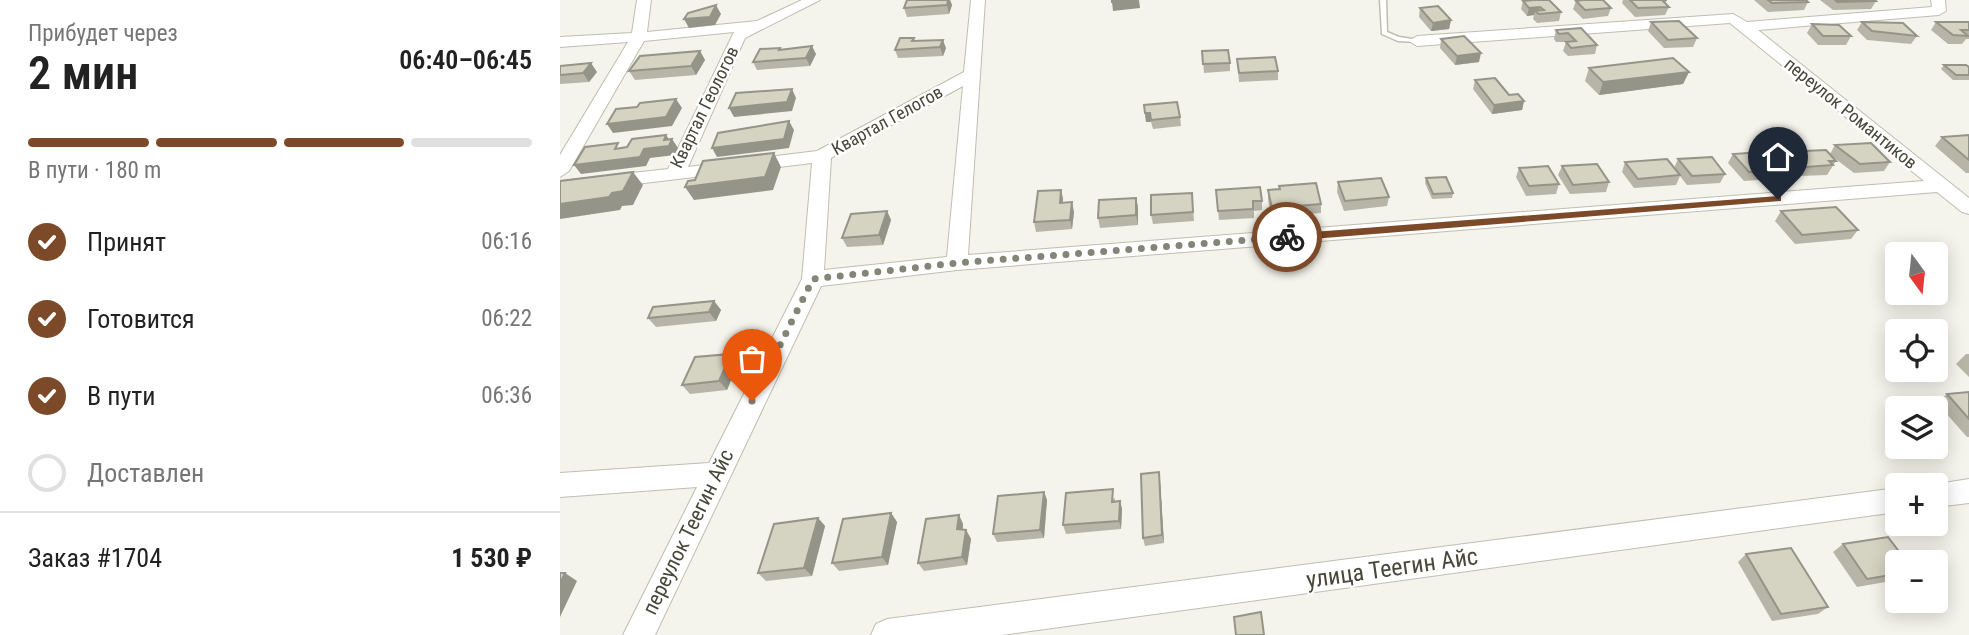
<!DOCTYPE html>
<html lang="ru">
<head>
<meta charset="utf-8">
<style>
	body { margin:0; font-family:"Roboto Condensed",sans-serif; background:#f2f2f2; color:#222; height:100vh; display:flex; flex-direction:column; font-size:26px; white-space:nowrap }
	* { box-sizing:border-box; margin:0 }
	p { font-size:23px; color:#767676 }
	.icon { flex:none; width:38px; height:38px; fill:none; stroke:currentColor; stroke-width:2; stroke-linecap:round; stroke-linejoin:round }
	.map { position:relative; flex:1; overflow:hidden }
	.drawer { display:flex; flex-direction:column; background:#fff; width:560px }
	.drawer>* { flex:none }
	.needle { width:46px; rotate:165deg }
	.buttons { position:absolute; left:1325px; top:242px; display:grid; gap:14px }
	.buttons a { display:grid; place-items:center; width:63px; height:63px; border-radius:7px; background:#fff; box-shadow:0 4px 18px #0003; font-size:35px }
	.pin { position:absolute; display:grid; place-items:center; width:60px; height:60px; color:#fff; margin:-72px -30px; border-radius:50% 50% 50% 0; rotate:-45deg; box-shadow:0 0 7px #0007 }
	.pin .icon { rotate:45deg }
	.courier { position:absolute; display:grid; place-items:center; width:70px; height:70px; margin:-35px; border:5px solid #7c4a28; border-radius:50%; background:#fff; color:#222; box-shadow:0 2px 9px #0007 }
	.headline em { font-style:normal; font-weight:600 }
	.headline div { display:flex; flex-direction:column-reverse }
	.headline { display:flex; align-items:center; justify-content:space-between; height:119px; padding:0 28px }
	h1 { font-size:46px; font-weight:600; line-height:52px }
	.bar { display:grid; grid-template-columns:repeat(4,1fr); gap:10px 7px; align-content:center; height:84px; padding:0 28px }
	.bar i { height:9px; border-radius:5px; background:#e0e0e0 }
	.bar .current { background:#7c4a28 }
	.bar p { grid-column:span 4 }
	.line { display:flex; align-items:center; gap:18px; padding:0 28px; border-top:2px solid #e0e0e0 }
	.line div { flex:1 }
	ol { padding:0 28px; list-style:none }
	li { display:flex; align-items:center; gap:21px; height:77px }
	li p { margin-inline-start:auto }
	li .icon { padding:7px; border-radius:50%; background:#7c4a28; color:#fff; stroke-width:4 }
	li:last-child { color:#767676 }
	li i { width:38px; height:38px; border:4px solid #e0e0e0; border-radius:50% }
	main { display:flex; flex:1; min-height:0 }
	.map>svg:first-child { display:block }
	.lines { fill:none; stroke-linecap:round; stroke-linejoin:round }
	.service-casing { stroke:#bfbeaf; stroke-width:3 }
	.minor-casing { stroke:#bfbeaf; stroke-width:2 }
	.service { fill:#fff; fill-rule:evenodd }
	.minor { fill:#fff; fill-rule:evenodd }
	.wall { fill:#b7b5a7 }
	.shaded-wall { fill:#959488 }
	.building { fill:#d5d3c2; stroke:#959488; stroke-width:2 }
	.route { fill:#7c4a28 }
	.done { stroke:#858478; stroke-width:7; stroke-dasharray:0 12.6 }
	.labels { text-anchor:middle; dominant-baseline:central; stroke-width:5; stroke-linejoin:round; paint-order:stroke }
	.far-street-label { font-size:18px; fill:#48473a; stroke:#fff }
	.street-label { font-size:21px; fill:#48473a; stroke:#fff }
	.near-street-label { font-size:24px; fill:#48473a; stroke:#fff }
</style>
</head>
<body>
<main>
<section class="drawer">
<div class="headline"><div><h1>2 мин</h1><p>Прибудет через</p></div><em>06:40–06:45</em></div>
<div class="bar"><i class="current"></i><i class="current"></i><i class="current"></i><i></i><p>В пути · 180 m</p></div>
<ol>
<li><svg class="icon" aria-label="check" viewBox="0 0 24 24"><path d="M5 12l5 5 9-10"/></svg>Принят<p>06:16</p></li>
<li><svg class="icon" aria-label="check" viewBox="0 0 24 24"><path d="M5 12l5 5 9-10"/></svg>Готовится<p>06:22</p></li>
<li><svg class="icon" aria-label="check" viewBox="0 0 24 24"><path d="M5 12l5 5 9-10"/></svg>В пути<p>06:36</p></li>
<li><i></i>Доставлен</li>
</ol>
<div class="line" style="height:91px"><div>Заказ #1704</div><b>1 530 ₽</b></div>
</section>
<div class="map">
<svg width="1409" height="635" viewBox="0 0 1409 635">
	<rect width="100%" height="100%" fill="#f5f4ec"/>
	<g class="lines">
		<defs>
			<path id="service" d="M820,0H826L827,32L839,37L859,40V42L838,41L822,34Z"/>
			<g id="minor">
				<path d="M77,0H91L87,32L197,21L242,0H260L185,38L128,167L257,151L404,72L411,0H425L408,255L1364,181L1170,23L857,46L849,41L857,36L1173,14L1187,22L1372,7L1371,0H1385L1386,11L1379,15L1198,30L1409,198V214L1402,212L1377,192L397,270L261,286L95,635H63L137,487L0,497V473L149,463L242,279L252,163L0,193V181L108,169L174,32L84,41L9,171L0,177V155L68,42L0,47V37L72,33ZM403,86L387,257L264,270L271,158Z"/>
				<path d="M1409,479V503L1376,507V485H1371Z"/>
				<path d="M1337,488V512L442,635H311L316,624L327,619Z"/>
			</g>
		</defs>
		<use href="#service" class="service-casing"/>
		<use href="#minor" class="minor-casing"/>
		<use href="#service" class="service"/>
		<use href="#minor" class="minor"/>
	</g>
	<g class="wall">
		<path d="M347,0H390L392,5L389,14L347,17L344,8Z"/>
		<path d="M1063,0H1107L1105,4L1109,7L1105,15L1075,17L1062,3Z"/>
		<path d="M1194,0H1246L1248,2L1244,10L1208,12Z"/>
		<path d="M1260,0H1315L1316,1L1311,9L1273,10Z"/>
		<path d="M963,1L1001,12L999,21L977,23L973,19L974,15L967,16L961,9Z"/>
		<path d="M1016,1L1051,8L1048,16L1023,19L1013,9Z"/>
		<path d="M860,8L891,20L889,29L871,31L859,17Z"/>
		<path d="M1091,22L1137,38L1133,47L1104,48L1088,31Z"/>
		<path d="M1302,22L1357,36L1351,44L1307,40L1297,30Z"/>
		<path d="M1376,22H1409V39H1406L1402,44H1388L1371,30Z"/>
		<path d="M1252,24L1291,36L1286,45H1258L1247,33Z"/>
		<path d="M1021,28L1037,45L1035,54L1008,56L1003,51L1006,42H996L994,39L996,30Z"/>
		<path d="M354,38L355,41L386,48L383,56L338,58L335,50Z"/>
		<path d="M881,39L919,62L895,65L880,48Z"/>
		<path d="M220,48L221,50L256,54L250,66L197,70L193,62Z"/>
		<path d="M140,51L145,60L136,75L75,80L69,71Z"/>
		<path d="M642,51L670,63V71L644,73Z"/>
		<path d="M677,59L718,71V80L679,82Z"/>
		<path d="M1384,65L1409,67V80H1393L1381,69Z"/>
		<path d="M0,66L37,72L29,82L0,84Z"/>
		<path d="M1029,68L1129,72L1123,84L1039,95L1025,81Z"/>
		<path d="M915,80L964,101L962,110L932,114L913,89Z"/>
		<path d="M584,105L620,117L621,126L593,129L591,122H586Z"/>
		<path d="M1409,135V173H1406L1375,146L1382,137Z"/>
		<path d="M1275,145L1330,162L1324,171L1294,173L1273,157L1276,161L1267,175L1240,176L1237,173H1227L1216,162L1222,152L1270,154Z"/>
		<path d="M1173,154L1218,170L1213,179L1184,181L1168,163Z"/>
		<path d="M1118,159L1165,174L1160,183L1127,185L1120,176L1116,185L1074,188L1062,172L1065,162L1114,168Z"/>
		<path d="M1002,166L1049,182L1046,192L1010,194L998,175Z"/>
		<path d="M959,168L999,184L996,194L966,196L956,177Z"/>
		<path d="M866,178L893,193L892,198L872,199L865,183Z"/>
		<path d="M778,182L829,197L827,206L784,211L777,192Z"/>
		<path d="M719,186L761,204V213L711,217L708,199V190L719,189Z"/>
		<path d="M501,190L503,199V203L514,212L512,229L476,232L474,222Z"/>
		<path d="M656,190L702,201V210L694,211V218L659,220Z"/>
		<path d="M632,193L634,221L593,224L591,215Z"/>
		<path d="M576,198L578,207V225L540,228L538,218Z"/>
		<path d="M327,211L331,220L323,245L287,247L282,238Z"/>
		<path d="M1221,211L1298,230L1291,239L1235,244L1215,221Z"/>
		<path d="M154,301L161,310L156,321L96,327L88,318Z"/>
		<path d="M1406,354H1409V377L1396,364Z"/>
		<path d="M178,363L167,390L130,394L122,385Z"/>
		<path d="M1409,392V437H1407L1377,403L1387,394Z"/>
		<path d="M599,472L600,481L604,543L585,546L583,538Z"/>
		<path d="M484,492L487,500L484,538L437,542L433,534Z"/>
		<path d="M555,498V501H560L562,509L561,529L506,534L503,525Z"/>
		<path d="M331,513L337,522L328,565L279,571L272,563Z"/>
		<path d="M399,515L403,524V530H406L411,539L407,565L364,571L358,563Z"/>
		<path d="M258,518L265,526L252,576L206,581L198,573Z"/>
		<path d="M1283,544L1337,562V580L1297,587L1273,552Z"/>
		<path d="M1186,554L1268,607L1258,614L1212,621L1178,562Z"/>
	</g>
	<g class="shaded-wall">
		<path d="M388,0H390L392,5L389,14L387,5Z"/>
		<path d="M579,0L580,8L553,11L552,2Z"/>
		<path d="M156,5L161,14L155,25L129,28L124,19Z"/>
		<path d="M980,7L978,14L975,11L974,15L967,16L969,8Z"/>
		<path d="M891,20L889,29L871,31L873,23Z"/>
		<path d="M383,40L386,48L383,56L380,47Z"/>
		<path d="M252,46L256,54L250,66L246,58Z"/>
		<path d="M140,51L145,60L136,75L131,66Z"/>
		<path d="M921,53L919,62L895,65L897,56Z"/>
		<path d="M31,63L37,72L29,82L23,73Z"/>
		<path d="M1129,72L1123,84L1039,95L1043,82Z"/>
		<path d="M232,89L236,98L232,111L174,117L169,108Z"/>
		<path d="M116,99L122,108L112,126L53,133L47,124Z"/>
		<path d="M964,101L962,110L932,114L934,105Z"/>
		<path d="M585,113H590L591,122H586Z"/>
		<path d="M229,121L234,130L229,148L157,157L152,148Z"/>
		<path d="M106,135L111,142L112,139L118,148L115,155L90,158L86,166L21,174L14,165L84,149L104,140Z"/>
		<path d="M214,153L221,167L213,190L134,200L125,187Z"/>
		<path d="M73,172L83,185L73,205L62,206L60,210L0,219V204L52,193Z"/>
		<path d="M501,190L503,199L502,212L500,203Z"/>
		<path d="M576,198L578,207V225L576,215Z"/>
		<path d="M512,202L514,212L512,229L510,220Z"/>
		<path d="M327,211L331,220L323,245L319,235Z"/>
		<path d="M154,301L161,310L156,321L149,312Z"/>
		<path d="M171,354L178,363L167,390L159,381Z"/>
		<path d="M599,472L600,481L604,543L602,535Z"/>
		<path d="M484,492L487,500L484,538L480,530Z"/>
		<path d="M560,501L562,509L561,529L559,521Z"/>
		<path d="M331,513L337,522L328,565L322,557Z"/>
		<path d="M399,515L403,524L402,537L397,529Z"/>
		<path d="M258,518L265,526L252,576L244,568Z"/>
		<path d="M406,530L411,539L407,565L402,557Z"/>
		<path d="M5,573L17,581L0,617V583Z"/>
	</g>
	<g class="building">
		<path d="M347,0H388L387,5L344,8Z"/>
		<path d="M552,0H577L552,2Z"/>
		<path d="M974,0H989L1001,12L979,14L975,11L984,10L980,7L969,8L963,1Z"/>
		<path d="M1023,0H1043L1051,8L1025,10L1016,1Z"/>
		<path d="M1070,0H1107H1102L1109,7L1078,8Z"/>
		<path d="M1208,0H1246L1248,2L1212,3Z"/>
		<path d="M1275,0H1315L1316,1L1277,2Z"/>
		<path d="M156,5L150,17L124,19L128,13Z"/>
		<path d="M878,6L891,20L873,23L860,8Z"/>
		<path d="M1119,21L1137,38L1108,40L1091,22Z"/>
		<path d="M1302,22L1343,23L1357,36L1312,31Z"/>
		<path d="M1376,22H1409V30H1401L1408,36L1393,35Z"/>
		<path d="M1252,24L1279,25L1291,36H1263Z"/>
		<path d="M1021,28L1037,45L1011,48L1006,42L1016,41L1008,33L999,34L996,30Z"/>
		<path d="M904,36L921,53L897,56L881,39Z"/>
		<path d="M340,38H354L352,41L383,40L380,47L335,50Z"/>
		<path d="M252,46L246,58L193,62L200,49L220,48L219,50Z"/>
		<path d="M668,50L670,63L643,64L642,51Z"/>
		<path d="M140,51L131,66L69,71L80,56Z"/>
		<path d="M715,57L718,71L679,73L677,59Z"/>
		<path d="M1113,58L1129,72L1043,82L1029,68Z"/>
		<path d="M31,63L23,73L0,75V66Z"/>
		<path d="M1384,65H1406L1409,67V75H1396Z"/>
		<path d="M935,78L949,95L958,94L964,101L934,105L915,80Z"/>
		<path d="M232,89L227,102L169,108L176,93Z"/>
		<path d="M116,99L106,117L47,124L56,109L77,107L80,103Z"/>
		<path d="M617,102L620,117L591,120L590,113H585L584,105Z"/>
		<path d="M229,121L224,139L152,148L158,133Z"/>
		<path d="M106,135L104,140L112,139L109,146L84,149L80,157L14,165L25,147L58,143L55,149L67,147L72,139Z"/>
		<path d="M1409,135V160L1382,137Z"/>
		<path d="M1311,143L1330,162L1300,164L1275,145Z"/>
		<path d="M1266,150L1276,161H1269L1273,165L1246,167L1243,163L1232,164L1222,152Z"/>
		<path d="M1202,152L1218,170L1189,172L1173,154Z"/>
		<path d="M214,153L205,177L125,187L128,181L135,180L143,161Z"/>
		<path d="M1152,157L1165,174L1132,176L1118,159Z"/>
		<path d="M1107,159L1120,175L1078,179L1065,162Z"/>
		<path d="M1037,164L1049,182L1013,185L1002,166Z"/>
		<path d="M988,166L999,184L969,186L959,168Z"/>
		<path d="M73,172L63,191L52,193L49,197L0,204V181Z"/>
		<path d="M886,177L893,193L873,194L866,178Z"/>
		<path d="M821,178L829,197L785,201L778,182Z"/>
		<path d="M756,183L761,204L712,208L708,190L720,189L719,186Z"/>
		<path d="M700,187L702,201H693V209L658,211L656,190Z"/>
		<path d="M501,190L500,203L512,202L510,220L474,222L478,191Z"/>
		<path d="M632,193L633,212L591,215V195Z"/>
		<path d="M576,198V215L538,218L539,200Z"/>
		<path d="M1276,207L1298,230L1242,235L1221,211Z"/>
		<path d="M327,211L319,235L282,238L291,214Z"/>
		<path d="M154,301L149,312L88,318L93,307Z"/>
		<path d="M171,354L159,381L122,385L135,357Z"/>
		<path d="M1409,392V419L1387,394Z"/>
		<path d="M599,472L602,535L583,538L581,474Z"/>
		<path d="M553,489L552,502L560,501L559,521L503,525L506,493Z"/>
		<path d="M484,492L480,530L433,534L438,496Z"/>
		<path d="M331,513L322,557L272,563L283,519Z"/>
		<path d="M399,515L397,529L406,530L402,557L358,563L366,519Z"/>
		<path d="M258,518L244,568L198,573L214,524Z"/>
		<path d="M1328,537L1347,562H1337V574L1307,579L1283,544Z"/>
		<path d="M1231,548L1268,607L1221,614L1186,554Z"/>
		<path d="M0,573H5L0,583Z"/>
		<path d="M701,612L704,635H676L674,617Z"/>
	</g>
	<path class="route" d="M1218,196L1221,197V201L727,241L722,237L727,234Z"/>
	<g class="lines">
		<path class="done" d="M192,401L253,279L397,263L727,237"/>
	</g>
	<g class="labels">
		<g class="far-street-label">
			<text transform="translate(144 107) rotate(-64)">Квартал Геологов</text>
			<text transform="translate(1291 113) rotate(39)">переулок Романтиков</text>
			<text transform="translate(327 120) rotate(-29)">Квартал Гелогов</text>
		</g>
		<g class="street-label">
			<text transform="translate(128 532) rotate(-64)">переулок Теегин Айс</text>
		</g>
		<g class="near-street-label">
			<text transform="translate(832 568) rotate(-8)">улица Теегин Айс</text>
		</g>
	</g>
</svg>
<div class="buttons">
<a><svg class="needle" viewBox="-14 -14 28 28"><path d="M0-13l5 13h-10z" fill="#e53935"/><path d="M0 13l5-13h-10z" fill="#767676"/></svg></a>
<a><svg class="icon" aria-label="locate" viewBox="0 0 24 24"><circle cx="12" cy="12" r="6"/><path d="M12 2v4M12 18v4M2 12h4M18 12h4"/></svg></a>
<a><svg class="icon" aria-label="layers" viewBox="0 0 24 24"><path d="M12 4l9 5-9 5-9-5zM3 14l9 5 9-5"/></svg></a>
<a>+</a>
<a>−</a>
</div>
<div class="pin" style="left:192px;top:401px;background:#ea580c"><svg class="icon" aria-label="bag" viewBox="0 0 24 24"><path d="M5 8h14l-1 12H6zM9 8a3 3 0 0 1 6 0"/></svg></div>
<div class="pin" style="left:1218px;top:199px;background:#1f2937"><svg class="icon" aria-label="home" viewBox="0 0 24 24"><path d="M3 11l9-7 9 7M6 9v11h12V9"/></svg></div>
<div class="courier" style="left:727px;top:237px"><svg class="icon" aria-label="bike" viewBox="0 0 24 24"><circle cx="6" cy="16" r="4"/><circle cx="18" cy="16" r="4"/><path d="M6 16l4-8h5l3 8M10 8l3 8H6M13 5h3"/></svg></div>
</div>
</main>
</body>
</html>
